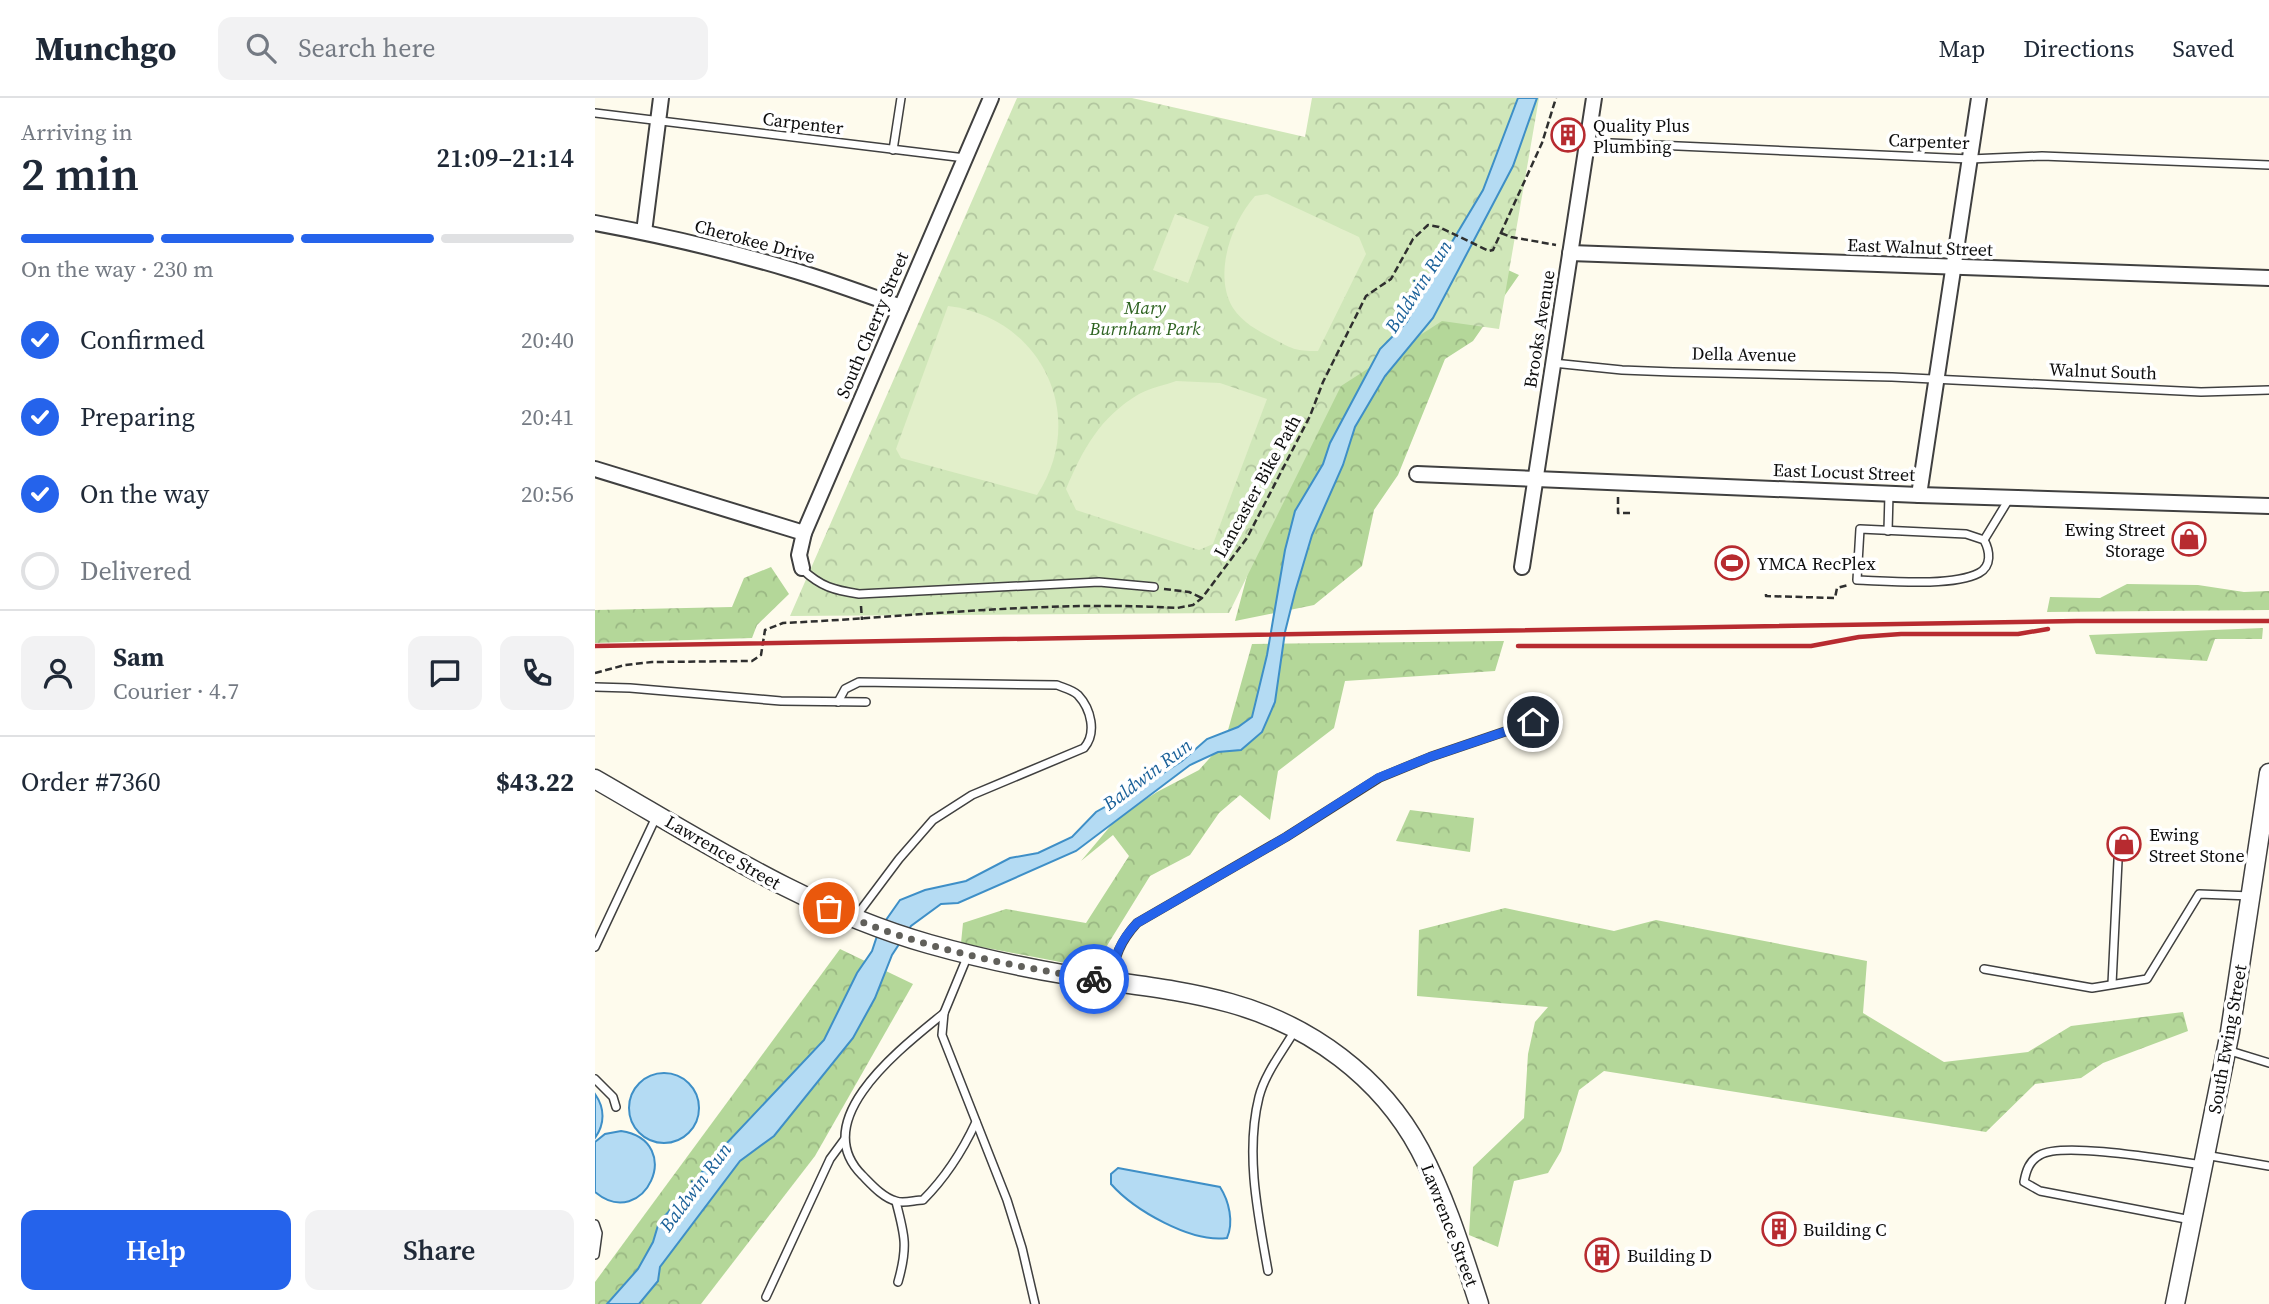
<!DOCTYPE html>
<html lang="en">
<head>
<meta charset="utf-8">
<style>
	body { margin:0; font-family:"Source Serif 4",serif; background:#f2f2f3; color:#1f2937; height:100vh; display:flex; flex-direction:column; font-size:26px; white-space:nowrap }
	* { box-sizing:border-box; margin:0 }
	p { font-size:23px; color:#747a83 }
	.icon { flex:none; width:38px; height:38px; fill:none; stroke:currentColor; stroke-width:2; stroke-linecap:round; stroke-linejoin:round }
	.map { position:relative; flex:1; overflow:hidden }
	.details { display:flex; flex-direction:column; background:#fff; width:595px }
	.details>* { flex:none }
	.pin { position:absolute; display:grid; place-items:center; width:60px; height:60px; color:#fff; margin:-30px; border:4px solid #fff; border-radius:50%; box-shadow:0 2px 7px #0007 }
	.courier { position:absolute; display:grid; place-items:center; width:70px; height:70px; margin:-35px; border:5px solid #2563eb; border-radius:50%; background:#fff; color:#222; box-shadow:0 2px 9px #0007 }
	.overview em { font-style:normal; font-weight:600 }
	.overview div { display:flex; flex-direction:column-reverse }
	.overview { display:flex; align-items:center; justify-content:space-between; height:119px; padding:0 21px }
	h1 { font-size:46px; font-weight:600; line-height:52px }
	.bar { display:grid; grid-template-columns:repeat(4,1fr); gap:10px 7px; align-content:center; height:84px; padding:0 21px }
	.bar i { height:9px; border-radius:5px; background:#e0e1e3 }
	.bar .on { background:#2563eb }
	.bar p { grid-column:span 4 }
	.line { display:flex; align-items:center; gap:18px; padding:0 21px; border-top:2px solid #e0e1e3 }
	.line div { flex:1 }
	.round { display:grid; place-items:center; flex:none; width:74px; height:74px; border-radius:14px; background:#f2f2f3 }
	ol { padding:0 21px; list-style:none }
	li { display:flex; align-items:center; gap:21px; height:77px }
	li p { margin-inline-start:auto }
	li .icon { padding:7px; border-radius:50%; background:#2563eb; color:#fff; stroke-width:4 }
	li:last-child { color:#747a83 }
	li i { width:38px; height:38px; border:4px solid #e0e1e3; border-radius:50% }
	.cta { display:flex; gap:14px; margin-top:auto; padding:14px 21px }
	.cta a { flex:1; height:80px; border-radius:14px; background:#2563eb; color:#fff; font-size:28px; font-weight:600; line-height:80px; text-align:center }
	.cta a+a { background:#f2f2f3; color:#1f2937 }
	header { display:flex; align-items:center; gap:42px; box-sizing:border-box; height:98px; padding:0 35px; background:#fff; border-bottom:2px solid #e0e1e3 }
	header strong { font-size:33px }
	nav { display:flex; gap:38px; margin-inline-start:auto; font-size:24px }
	.search { width:490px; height:63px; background:#f2f2f3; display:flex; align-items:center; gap:18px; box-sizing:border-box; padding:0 24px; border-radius:14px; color:#747a83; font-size:26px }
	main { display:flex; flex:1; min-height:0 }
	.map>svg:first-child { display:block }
	.forest { fill:url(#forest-crowns) }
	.park { fill:url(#park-crowns) }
	.pitch { fill:#e2efca }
	.water { fill:#b4dbf3; stroke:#3e8fc7; stroke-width:2 }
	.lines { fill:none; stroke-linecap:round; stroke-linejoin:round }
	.service-casing { stroke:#404040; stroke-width:10 }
	.minor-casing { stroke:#404040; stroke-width:18 }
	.tertiary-casing { stroke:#404040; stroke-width:21 }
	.path { stroke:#2f2f2f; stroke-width:2.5; stroke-dasharray:7 3.5; stroke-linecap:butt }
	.service { stroke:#fff; stroke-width:7 }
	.minor { stroke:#fff; stroke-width:14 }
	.tertiary { stroke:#fff; stroke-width:18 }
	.rail { stroke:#b72b30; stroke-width:4.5 }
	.done { stroke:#61605b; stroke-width:7; stroke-dasharray:0 12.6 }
	.route { stroke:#2563eb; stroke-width:9 }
	.labels { text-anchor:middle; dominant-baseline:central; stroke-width:7; stroke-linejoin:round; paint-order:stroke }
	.street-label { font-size:18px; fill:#0d0d0d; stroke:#fff }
	.poi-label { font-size:18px; fill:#0d0d0d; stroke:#fff; text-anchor:start }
	.park-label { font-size:18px; font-style:italic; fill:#2d6220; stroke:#fff }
	.water-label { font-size:19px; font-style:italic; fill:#1b6199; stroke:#fff }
</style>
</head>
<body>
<header>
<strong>Munchgo</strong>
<div class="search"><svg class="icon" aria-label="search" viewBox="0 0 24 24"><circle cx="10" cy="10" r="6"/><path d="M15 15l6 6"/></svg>Search here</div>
<nav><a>Map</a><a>Directions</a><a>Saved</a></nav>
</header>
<main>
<section class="details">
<div class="overview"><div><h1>2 min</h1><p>Arriving in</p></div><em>21:09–21:14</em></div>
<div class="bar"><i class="on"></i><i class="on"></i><i class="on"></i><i></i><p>On the way · 230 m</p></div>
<ol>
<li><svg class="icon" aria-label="check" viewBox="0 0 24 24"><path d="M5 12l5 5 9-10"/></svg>Confirmed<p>20:40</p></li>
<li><svg class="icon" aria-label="check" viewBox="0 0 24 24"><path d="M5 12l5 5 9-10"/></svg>Preparing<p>20:41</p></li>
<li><svg class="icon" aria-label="check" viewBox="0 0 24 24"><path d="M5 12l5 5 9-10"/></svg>On the way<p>20:56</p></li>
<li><i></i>Delivered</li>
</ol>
<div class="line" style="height:126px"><a class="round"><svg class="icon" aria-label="person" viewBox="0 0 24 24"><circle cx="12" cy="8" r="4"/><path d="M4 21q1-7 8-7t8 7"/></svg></a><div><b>Sam</b><p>Courier · 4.7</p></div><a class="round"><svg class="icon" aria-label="chat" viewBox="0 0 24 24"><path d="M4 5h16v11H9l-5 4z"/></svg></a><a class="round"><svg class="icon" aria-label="phone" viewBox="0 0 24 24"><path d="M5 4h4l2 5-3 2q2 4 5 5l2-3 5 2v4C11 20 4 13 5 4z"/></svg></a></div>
<div class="line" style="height:91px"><div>Order #7360</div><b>$43.22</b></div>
<div class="cta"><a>Help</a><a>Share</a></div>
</section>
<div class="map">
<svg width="1674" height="1206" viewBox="0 0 1674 1206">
	<defs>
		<pattern id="forest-crowns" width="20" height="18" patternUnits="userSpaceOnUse" patternTransform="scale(1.75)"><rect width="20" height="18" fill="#b4d799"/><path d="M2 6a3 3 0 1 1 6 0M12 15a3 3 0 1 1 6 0" fill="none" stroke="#9ab783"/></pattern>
		<pattern id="park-crowns" width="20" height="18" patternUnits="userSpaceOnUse" patternTransform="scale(1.75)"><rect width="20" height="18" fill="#d0e7b9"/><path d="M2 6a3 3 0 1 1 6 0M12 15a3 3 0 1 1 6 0" fill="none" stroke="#b1c59e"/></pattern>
	</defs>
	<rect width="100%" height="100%" fill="#fefbed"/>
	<g class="forest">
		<path d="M834,136L924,177L878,243L850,261L803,377L779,412L767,468L719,507L640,523L661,444L770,219Z"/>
		<path d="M176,469L194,496L162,527L157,540L0,545V512L137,509L149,480Z"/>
		<path d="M1532,486L1603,487L1649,494L1674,493V512L1452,514L1455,499L1505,500Z"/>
		<path d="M1668,530L1667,541H1620L1612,563L1501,556L1494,537Z"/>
		<path d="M909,543L900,573L750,583L739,630L683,673L675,722L645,697L624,715L595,757L555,778L505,859L486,868L366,845L368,825L411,811L491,825L534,758L518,737L486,763L523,719L562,694L604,672L630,643L657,546Z"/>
		<path d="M815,712L879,720L875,754L801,743Z"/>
		<path d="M910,810L1019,833L1061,822L1272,863L1268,915L1349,964L1433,954L1476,928L1588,914L1593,933L1508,965L1486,980L1440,986L1391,1034L1009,973L984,992L966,1053L953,1075L919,1083L903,1149L874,1137L878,1069L929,1020L933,956L940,924L953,909L822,898L824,832Z"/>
		<path d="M245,851L318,886L220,1058L106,1206H0V1184Z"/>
	</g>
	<path class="park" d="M422,0H537L710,39L717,0H944L904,231L847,223L746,288L634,515L195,518Z"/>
	<g class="pitch">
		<path d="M672,96L764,139L771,156L723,253C699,253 698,251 677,240C663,233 647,224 638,210C618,177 636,125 660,98Z"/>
		<path d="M580,116L614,129L593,185L558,172Z"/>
		<path d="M353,208C446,219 494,318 442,397L306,360L301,351Z"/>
		<path d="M581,283L625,285L672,301L618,446L604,452L481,412L471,391C488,351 505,319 544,296C555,290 570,287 581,283Z"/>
	</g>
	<g class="water">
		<path d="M923,0H942L918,68L838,220L790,278L760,329L748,367L717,437L700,494L690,534L680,604L667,634L646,652L623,654L595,667L481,753L363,805L346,806L316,828L297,857L280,900L258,940L179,1038L145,1063L65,1169L63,1183L44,1206H12L43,1171L58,1144L64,1124L95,1091L114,1064L229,942L262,875L277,853L284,832L305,802L330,792L371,783L415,760L443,755L477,739L501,714L556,683L587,663L612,641L643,629L657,619L672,557L690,452L700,413L728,366L735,345L785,251L812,224L824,199L888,92Z"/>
		<circle cx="69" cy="1010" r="35"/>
		<path d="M0,996C10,1010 10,1026 0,1040Z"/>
		<path d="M26,1033C92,1043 49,1135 0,1094V1044L10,1036Z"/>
		<path d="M523,1070L625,1089C634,1103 639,1124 632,1140C596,1145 539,1112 516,1086V1076Z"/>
	</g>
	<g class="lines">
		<defs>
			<g id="service">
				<path d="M0,15L370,60"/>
				<path d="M993,44L1375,61L1447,58L1674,67"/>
				<path d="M298,52L306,0"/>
				<path d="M958,265L1027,272L1078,274L1297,279L1606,294L1674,292"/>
				<path d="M1265,431L1371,436L1389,442C1395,453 1397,468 1384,475C1357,489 1292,483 1262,482Z"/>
				<path d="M1293,433L1294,396"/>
				<path d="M1389,442L1414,401"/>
				<path d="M207,471C226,489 239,492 264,496L504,484L559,489"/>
				<path d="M0,589L35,590L186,603L271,604"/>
				<path d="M243,604L250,591L264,584L462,587C469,590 478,592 483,597C496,611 502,635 489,650L377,697L338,722L304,761L259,821"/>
				<path d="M0,849L62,717"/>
				<path d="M373,857L349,915L347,937L412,1102L427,1150L440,1206"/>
				<path d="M1389,871L1497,890L1552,881L1604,796L1656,798"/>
				<path d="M515,883C521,857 524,845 542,825L691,739L784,680L835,659L938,624"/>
				<path d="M1517,886L1524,742"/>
				<path d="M349,915C309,948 211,1021 267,1077C276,1086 288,1100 301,1103C308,1106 320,1102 328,1102C351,1079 367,1054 381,1024"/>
				<path d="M1632,952L1674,965"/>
				<path d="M0,981L18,999L21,1009"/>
				<path d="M1610,1057L1674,1068"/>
				<path d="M301,1104C310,1138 313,1149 303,1184"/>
				<path d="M1596,1122L1445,1093L1429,1084C1431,1073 1434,1063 1445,1057C1468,1043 1578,1063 1608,1067"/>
				<path d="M0,1126L3,1135L0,1157"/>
				<path d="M673,1173C663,1117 650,1055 664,999C670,975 688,953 700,932"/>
				<path d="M171,1199L235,1061L249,1042"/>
			</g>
			<g id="minor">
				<path d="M0,125C65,137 130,152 194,171C232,182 269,196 306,209"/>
				<path d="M49,134L66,0"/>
				<path d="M975,155L1674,180"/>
				<path d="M0,371L209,435"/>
				<path d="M822,376L1324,397L1674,408"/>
				<path d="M1324,397L1384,0"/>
				<path d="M927,469L999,0"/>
				<path d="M207,470L204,457L209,435L396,0"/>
			</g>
			<g id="tertiary">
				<path d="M0,681C108,743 213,812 334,846C380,859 426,869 473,877C527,886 582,890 635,905C715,927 786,979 825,1052C851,1101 867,1154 884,1206"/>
				<path d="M1580,1206L1635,934L1674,675"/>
			</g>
		</defs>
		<use href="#service" class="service-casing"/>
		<use href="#minor" class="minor-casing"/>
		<use href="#tertiary" class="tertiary-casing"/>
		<g class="path">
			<path d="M906,135L916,139L961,147"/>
			<path d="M1023,399V415H1038"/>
			<path d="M569,491L594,494L607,500"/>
			<path d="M1171,496V498L1240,500L1242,490L1253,487"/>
			<path d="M266,508L267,522"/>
			<path d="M0,575L30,567L57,564L157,563L166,557L170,532L188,525C319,519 451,502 582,510L598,507L607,500L652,440L715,318L728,284L771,198L796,181L818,141L833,127L844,129L894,153L898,152L947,45L961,0"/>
		</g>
		<use href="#service" class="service"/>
		<use href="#minor" class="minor"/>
		<use href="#tertiary" class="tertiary"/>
		<g class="rail">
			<path d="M0,548L1482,523H1674"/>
			<path d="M923,548H1216L1264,539L1306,536H1423L1453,531"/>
		</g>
	</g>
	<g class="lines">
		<path class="done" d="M234,810C317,848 408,867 499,881"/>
		<path class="route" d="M499,881L515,884C521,857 523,845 542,825L691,739L783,680L835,659L938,624"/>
	</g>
	<defs>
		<symbol id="building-ring" viewBox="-11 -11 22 22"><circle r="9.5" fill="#fff" stroke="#b72b30" stroke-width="1.5"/><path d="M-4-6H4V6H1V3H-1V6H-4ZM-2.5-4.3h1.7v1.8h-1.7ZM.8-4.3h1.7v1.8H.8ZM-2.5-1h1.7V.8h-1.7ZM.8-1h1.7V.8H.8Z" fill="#b72b30"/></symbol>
		<symbol id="shop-ring" viewBox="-11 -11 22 22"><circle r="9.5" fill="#fff" stroke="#b72b30" stroke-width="1.5"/><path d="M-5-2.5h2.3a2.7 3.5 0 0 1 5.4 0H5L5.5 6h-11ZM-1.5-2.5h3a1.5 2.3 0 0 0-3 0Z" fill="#b72b30"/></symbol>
		<symbol id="stadium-ring" viewBox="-11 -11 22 22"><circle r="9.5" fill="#fff" stroke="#b72b30" stroke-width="1.5"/><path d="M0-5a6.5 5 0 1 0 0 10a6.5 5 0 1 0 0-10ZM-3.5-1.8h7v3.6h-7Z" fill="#b72b30"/></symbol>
	</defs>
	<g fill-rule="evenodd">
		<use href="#building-ring" x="954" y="18" width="38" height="38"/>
		<use href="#shop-ring" x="1575" y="422" width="38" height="38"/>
		<use href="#stadium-ring" x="1118" y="446" width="38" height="38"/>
		<use href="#shop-ring" x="1510" y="727" width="38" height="38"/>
		<use href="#building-ring" x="1165" y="1112" width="38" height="38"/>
		<use href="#building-ring" x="988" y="1138" width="38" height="38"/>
	</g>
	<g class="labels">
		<g class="street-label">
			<text transform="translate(208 25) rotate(7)">Carpenter</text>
			<text transform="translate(1334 43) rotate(2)">Carpenter</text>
			<text transform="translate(160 143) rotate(15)">Cherokee Drive</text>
			<text transform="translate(1325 149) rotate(2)">East Walnut Street</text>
			<text transform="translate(277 227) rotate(-67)">South Cherry Street</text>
			<text transform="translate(944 231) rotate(-81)">Brooks Avenue</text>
			<text transform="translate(1149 256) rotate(1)">Della Avenue</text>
			<text transform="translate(1508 273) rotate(2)">Walnut South</text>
			<text transform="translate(1249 374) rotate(2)">East Locust Street</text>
			<text transform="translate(662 388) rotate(-61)">Lancaster Bike Path</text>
			<text transform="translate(128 754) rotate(30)">Lawrence Street</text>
			<text transform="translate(1632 941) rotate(-80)">South Ewing Street</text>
			<text transform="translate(855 1127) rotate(69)">Lawrence Street</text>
		</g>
		<g class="poi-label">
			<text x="998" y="27">Quality Plus<tspan x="998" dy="21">Plumbing</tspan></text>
			<text x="1570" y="431" text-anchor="end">Ewing Street<tspan x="1570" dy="21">Storage</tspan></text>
			<text x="1162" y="465">YMCA RecPlex</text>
			<text x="1554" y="736">Ewing<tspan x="1554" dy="21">Street Stone</tspan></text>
			<text x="1208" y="1131">Building C</text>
			<text x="1032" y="1157">Building D</text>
		</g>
		<g class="park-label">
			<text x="550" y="209">Mary<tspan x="550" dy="21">Burnham Park</tspan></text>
		</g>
		<g class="water-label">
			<text transform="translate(823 188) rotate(-57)">Baldwin Run</text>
			<text transform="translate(552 676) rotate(-37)">Baldwin Run</text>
			<text transform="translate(100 1089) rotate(-53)">Baldwin Run</text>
		</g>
	</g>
</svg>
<div class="pin" style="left:234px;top:810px;background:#ea580c"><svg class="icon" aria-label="bag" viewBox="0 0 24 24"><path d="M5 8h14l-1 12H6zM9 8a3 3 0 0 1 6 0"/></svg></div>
<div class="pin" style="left:938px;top:624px;background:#1f2937"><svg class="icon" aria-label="home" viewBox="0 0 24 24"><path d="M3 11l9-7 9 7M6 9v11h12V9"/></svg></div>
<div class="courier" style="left:499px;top:881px"><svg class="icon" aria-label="bike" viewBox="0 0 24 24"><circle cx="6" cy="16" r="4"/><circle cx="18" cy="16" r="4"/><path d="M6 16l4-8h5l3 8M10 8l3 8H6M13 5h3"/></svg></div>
</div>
</main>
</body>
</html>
